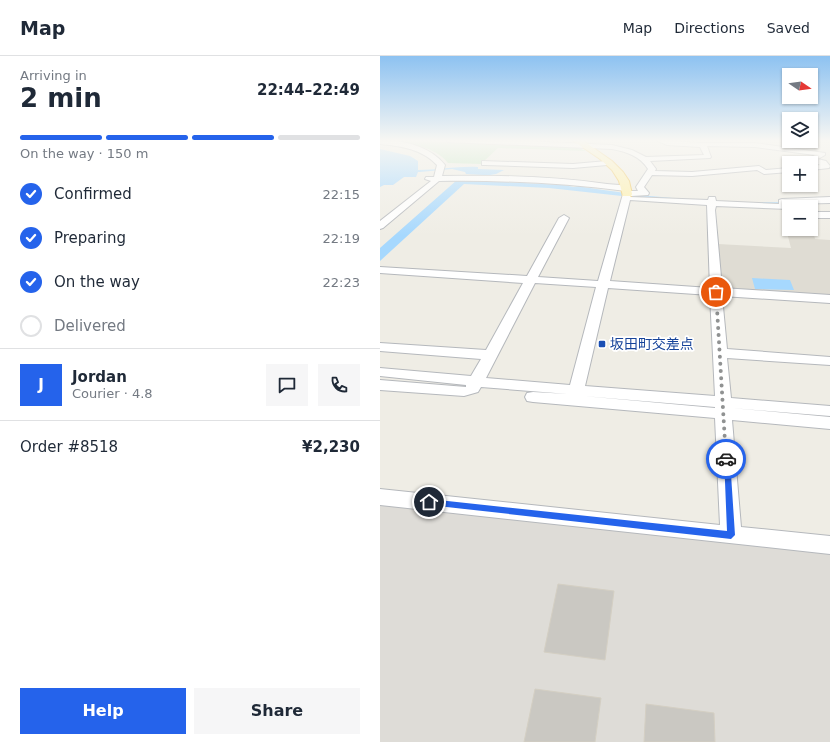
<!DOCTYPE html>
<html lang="en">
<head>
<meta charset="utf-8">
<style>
	body { margin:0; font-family:"DejaVu Sans","Noto Sans JP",sans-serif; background:#f6f6f7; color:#1f2937; height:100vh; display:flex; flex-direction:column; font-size:15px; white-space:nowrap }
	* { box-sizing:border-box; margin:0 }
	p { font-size:13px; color:#747a83 }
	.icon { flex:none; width:22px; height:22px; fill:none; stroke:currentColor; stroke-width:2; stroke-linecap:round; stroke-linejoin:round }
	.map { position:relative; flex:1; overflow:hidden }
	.side { display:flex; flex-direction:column; background:#fff; width:380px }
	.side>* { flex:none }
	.needle { width:26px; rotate:103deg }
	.fabs { position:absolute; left:402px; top:12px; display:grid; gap:8px }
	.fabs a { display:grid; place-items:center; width:36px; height:36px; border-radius:0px; background:#fff; box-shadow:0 1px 3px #0004; font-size:20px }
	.pin { position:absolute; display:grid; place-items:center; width:34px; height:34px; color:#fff; margin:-17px; border:2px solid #fff; border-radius:50%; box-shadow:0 1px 4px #0007 }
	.courier { position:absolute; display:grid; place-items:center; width:40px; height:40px; margin:-20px; border:3px solid #2563eb; border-radius:50%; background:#fff; color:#222; box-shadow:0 1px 5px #0007 }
	.overview em { font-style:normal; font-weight:700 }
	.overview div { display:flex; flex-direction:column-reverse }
	.overview { display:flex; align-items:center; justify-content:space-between; height:68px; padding:0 20px }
	h1 { font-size:26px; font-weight:700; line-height:30px }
	.bar { display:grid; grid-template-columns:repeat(4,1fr); gap:6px 4px; align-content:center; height:48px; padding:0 20px }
	.bar i { height:5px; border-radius:3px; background:#e0e1e3 }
	.bar .on { background:#2563eb }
	.bar p { grid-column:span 4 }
	.line { display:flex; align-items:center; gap:10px; padding:0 20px; border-top:1px solid #e0e1e3 }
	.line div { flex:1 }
	.round { display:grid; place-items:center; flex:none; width:42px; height:42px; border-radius:0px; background:#f6f6f7 }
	ol { padding:0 20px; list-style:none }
	li { display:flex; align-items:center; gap:12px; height:44px }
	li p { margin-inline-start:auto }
	li .icon { padding:4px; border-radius:50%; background:#2563eb; color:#fff; stroke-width:4 }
	li:last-child { color:#747a83 }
	li i { width:22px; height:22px; border:2px solid #e0e1e3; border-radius:50% }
	.button { display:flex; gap:8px; margin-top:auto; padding:8px 20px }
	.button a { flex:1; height:46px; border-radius:0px; background:#2563eb; color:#fff; font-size:16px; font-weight:700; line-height:46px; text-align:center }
	.button a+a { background:#f6f6f7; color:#1f2937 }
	header { display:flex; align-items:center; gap:24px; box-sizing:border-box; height:56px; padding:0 20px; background:#fff; border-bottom:1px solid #e0e1e3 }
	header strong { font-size:19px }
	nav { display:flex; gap:22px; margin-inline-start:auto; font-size:14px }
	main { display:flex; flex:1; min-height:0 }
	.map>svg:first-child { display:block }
	.industrial { fill:#dedcd7 }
	.education { fill:#dfdcd3 }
	.green { fill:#c2e6c2 }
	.water { fill:#a6d8fe }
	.building { fill:#cac8c2; stroke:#d4cfc3 }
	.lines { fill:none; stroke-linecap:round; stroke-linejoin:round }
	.minor-casing { stroke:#b5b8bc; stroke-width:2 }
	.major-casing { stroke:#f1c65c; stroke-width:2 }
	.minor { fill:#fff; fill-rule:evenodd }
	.major { fill:#fef0ab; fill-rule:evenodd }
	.route { fill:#2563eb }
	.done { stroke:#909292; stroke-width:4; stroke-dasharray:0 7.2 }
	.transit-dot { fill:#1a4fb4; stroke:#fff; stroke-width:1.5 }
	.labels { text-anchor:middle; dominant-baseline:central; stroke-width:3.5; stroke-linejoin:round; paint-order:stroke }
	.transit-label { font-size:14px; fill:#164399; stroke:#fff; text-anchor:start }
</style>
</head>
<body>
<header>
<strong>Map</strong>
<nav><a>Map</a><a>Directions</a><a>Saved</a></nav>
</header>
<main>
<section class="side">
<div class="overview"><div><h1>2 min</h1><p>Arriving in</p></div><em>22:44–22:49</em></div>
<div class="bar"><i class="on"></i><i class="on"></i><i class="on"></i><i></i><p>On the way · 150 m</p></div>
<ol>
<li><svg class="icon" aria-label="check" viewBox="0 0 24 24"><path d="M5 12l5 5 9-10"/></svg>Confirmed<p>22:15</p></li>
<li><svg class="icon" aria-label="check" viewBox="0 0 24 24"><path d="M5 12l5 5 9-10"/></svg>Preparing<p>22:19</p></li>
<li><svg class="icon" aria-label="check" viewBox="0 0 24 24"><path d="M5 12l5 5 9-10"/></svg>On the way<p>22:23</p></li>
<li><i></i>Delivered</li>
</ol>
<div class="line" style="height:72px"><b class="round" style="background:#2563eb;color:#fff">J</b><div><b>Jordan</b><p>Courier · 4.8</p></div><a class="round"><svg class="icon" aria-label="chat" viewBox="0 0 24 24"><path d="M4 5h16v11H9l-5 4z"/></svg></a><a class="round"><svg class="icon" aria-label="phone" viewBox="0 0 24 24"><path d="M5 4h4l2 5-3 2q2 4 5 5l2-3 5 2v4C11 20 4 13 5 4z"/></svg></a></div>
<div class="line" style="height:52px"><div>Order #8518</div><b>¥2,230</b></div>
<div class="button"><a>Help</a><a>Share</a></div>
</section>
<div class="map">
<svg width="450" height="686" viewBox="0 0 450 686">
	<rect width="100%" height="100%" fill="#efede5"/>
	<path class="industrial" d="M0,449L450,498V686H0Z"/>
	<path class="education" d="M406,173L433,175L435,183L450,184V242L341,235L338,188L411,192Z"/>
	<path class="green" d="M10,84L186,90L198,92L206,95L118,92L101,108L68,107C55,90 29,88 10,84Z"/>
	<g class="water">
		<path d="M0,93L30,100L38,105V114C60,114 77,110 98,111V113L124,114L116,118L104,120L105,119H103L86,118L85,116L72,113L40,116H38L36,121H24L13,129H4L0,131Z"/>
		<path d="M77,124H105L106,125L183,129L194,131L203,129V131C284,144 368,149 450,145V147L412,149L260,142L169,132L84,128L0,205V192Z"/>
		<path d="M372,222L410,224L414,234L375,233Z"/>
	</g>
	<g class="building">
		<path d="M178,528L234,535L225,604L164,596Z"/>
		<path d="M155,633L221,642L215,686H144Z"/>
		<path d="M266,648L334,657L335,686H264Z"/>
	</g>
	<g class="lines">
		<defs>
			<g id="minor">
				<path d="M0,84C23,84 50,90 65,109L62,120C117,119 172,120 227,128C234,129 245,128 250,133L246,135C184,127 122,124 59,125L3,172L0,173V165L51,125L45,123L46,121H54L57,109C42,93 21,90 0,88Z"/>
				<path d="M65,84H122L232,89L252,94L266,101L324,99L320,91L287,89L276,84L321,87H375L445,97V99L438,103L446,105L450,110L449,112L431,114V110L440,109L428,103L435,99L375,91L327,90L331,101L330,102L270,105L276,113L275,115L312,116L379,110L386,114L409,112V116L384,118L377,114L312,120L272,119L264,131L269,137L268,139L251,140L250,141L328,144L329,141H335L336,145L399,148V144L402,143L450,141V147L411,148L417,149L418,151H409V153L336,150L335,154L342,232L450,239V247L342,240L347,293L450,301V309L347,302L351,342L450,350V360L351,352L450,361V373L352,364L361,471L450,480V498L0,449V433L340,469L335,362L153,346L147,345L145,341L147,337L153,336L188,338L101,331L98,336L84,340L0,334V324L86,331V329L0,320V312L91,320L101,303L0,295V287L106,294L143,227L0,217V211L147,220L179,162L184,159L189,162L158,221L218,225L243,138L247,135H258L256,131L268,113C260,100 247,96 232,93L68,86ZM250,144L327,149L330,232L230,225ZM155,227L216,231L190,329L106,322ZM228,232L330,239L335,340L205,330ZM203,340L335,351V352Z"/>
				<path d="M102,105L193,108L227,105L231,107L227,109L193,112L105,109H102Z"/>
				<rect x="431" y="156" width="19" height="6"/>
			</g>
			<path id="major" d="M192,84H202L232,105L243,116L249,125L252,138L251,140H243L239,125L232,114L220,103Z"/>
		</defs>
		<use href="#minor" class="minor-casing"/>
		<use href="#major" class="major-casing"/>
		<use href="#minor" class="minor"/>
		<use href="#major" class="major"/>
	</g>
	<linearGradient id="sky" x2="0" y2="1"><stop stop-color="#8dc2f1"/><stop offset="0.47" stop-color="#f8f7f3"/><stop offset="1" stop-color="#f8f7f3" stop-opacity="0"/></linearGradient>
	<rect width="450" height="180" fill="url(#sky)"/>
	<path class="route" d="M344,401H346L350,403L355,479L351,483L49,449L45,446L49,443L347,475Z"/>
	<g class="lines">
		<path class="done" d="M336,236L346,403"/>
	</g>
	<rect class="transit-dot" x="218" y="284" width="8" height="8" rx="2"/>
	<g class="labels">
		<g class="transit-label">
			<text x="230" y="288">坂田町交差点</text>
		</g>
	</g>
</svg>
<div class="fabs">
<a><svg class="needle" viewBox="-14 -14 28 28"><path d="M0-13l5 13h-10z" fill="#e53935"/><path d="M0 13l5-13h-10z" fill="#747a83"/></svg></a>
<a><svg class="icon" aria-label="layers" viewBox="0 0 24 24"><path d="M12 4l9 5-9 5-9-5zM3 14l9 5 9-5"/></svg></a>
<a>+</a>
<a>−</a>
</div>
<div class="pin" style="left:336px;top:236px;background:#ea580c"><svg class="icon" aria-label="bag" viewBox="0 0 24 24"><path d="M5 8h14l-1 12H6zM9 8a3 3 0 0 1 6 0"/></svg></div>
<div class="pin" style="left:49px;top:446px;background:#1f2937"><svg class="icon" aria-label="home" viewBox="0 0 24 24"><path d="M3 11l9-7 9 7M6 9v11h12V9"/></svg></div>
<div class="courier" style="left:346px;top:403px"><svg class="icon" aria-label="car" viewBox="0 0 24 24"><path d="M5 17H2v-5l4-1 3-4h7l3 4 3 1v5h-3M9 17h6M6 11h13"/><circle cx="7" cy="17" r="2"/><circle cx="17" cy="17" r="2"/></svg></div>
</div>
</main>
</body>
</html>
